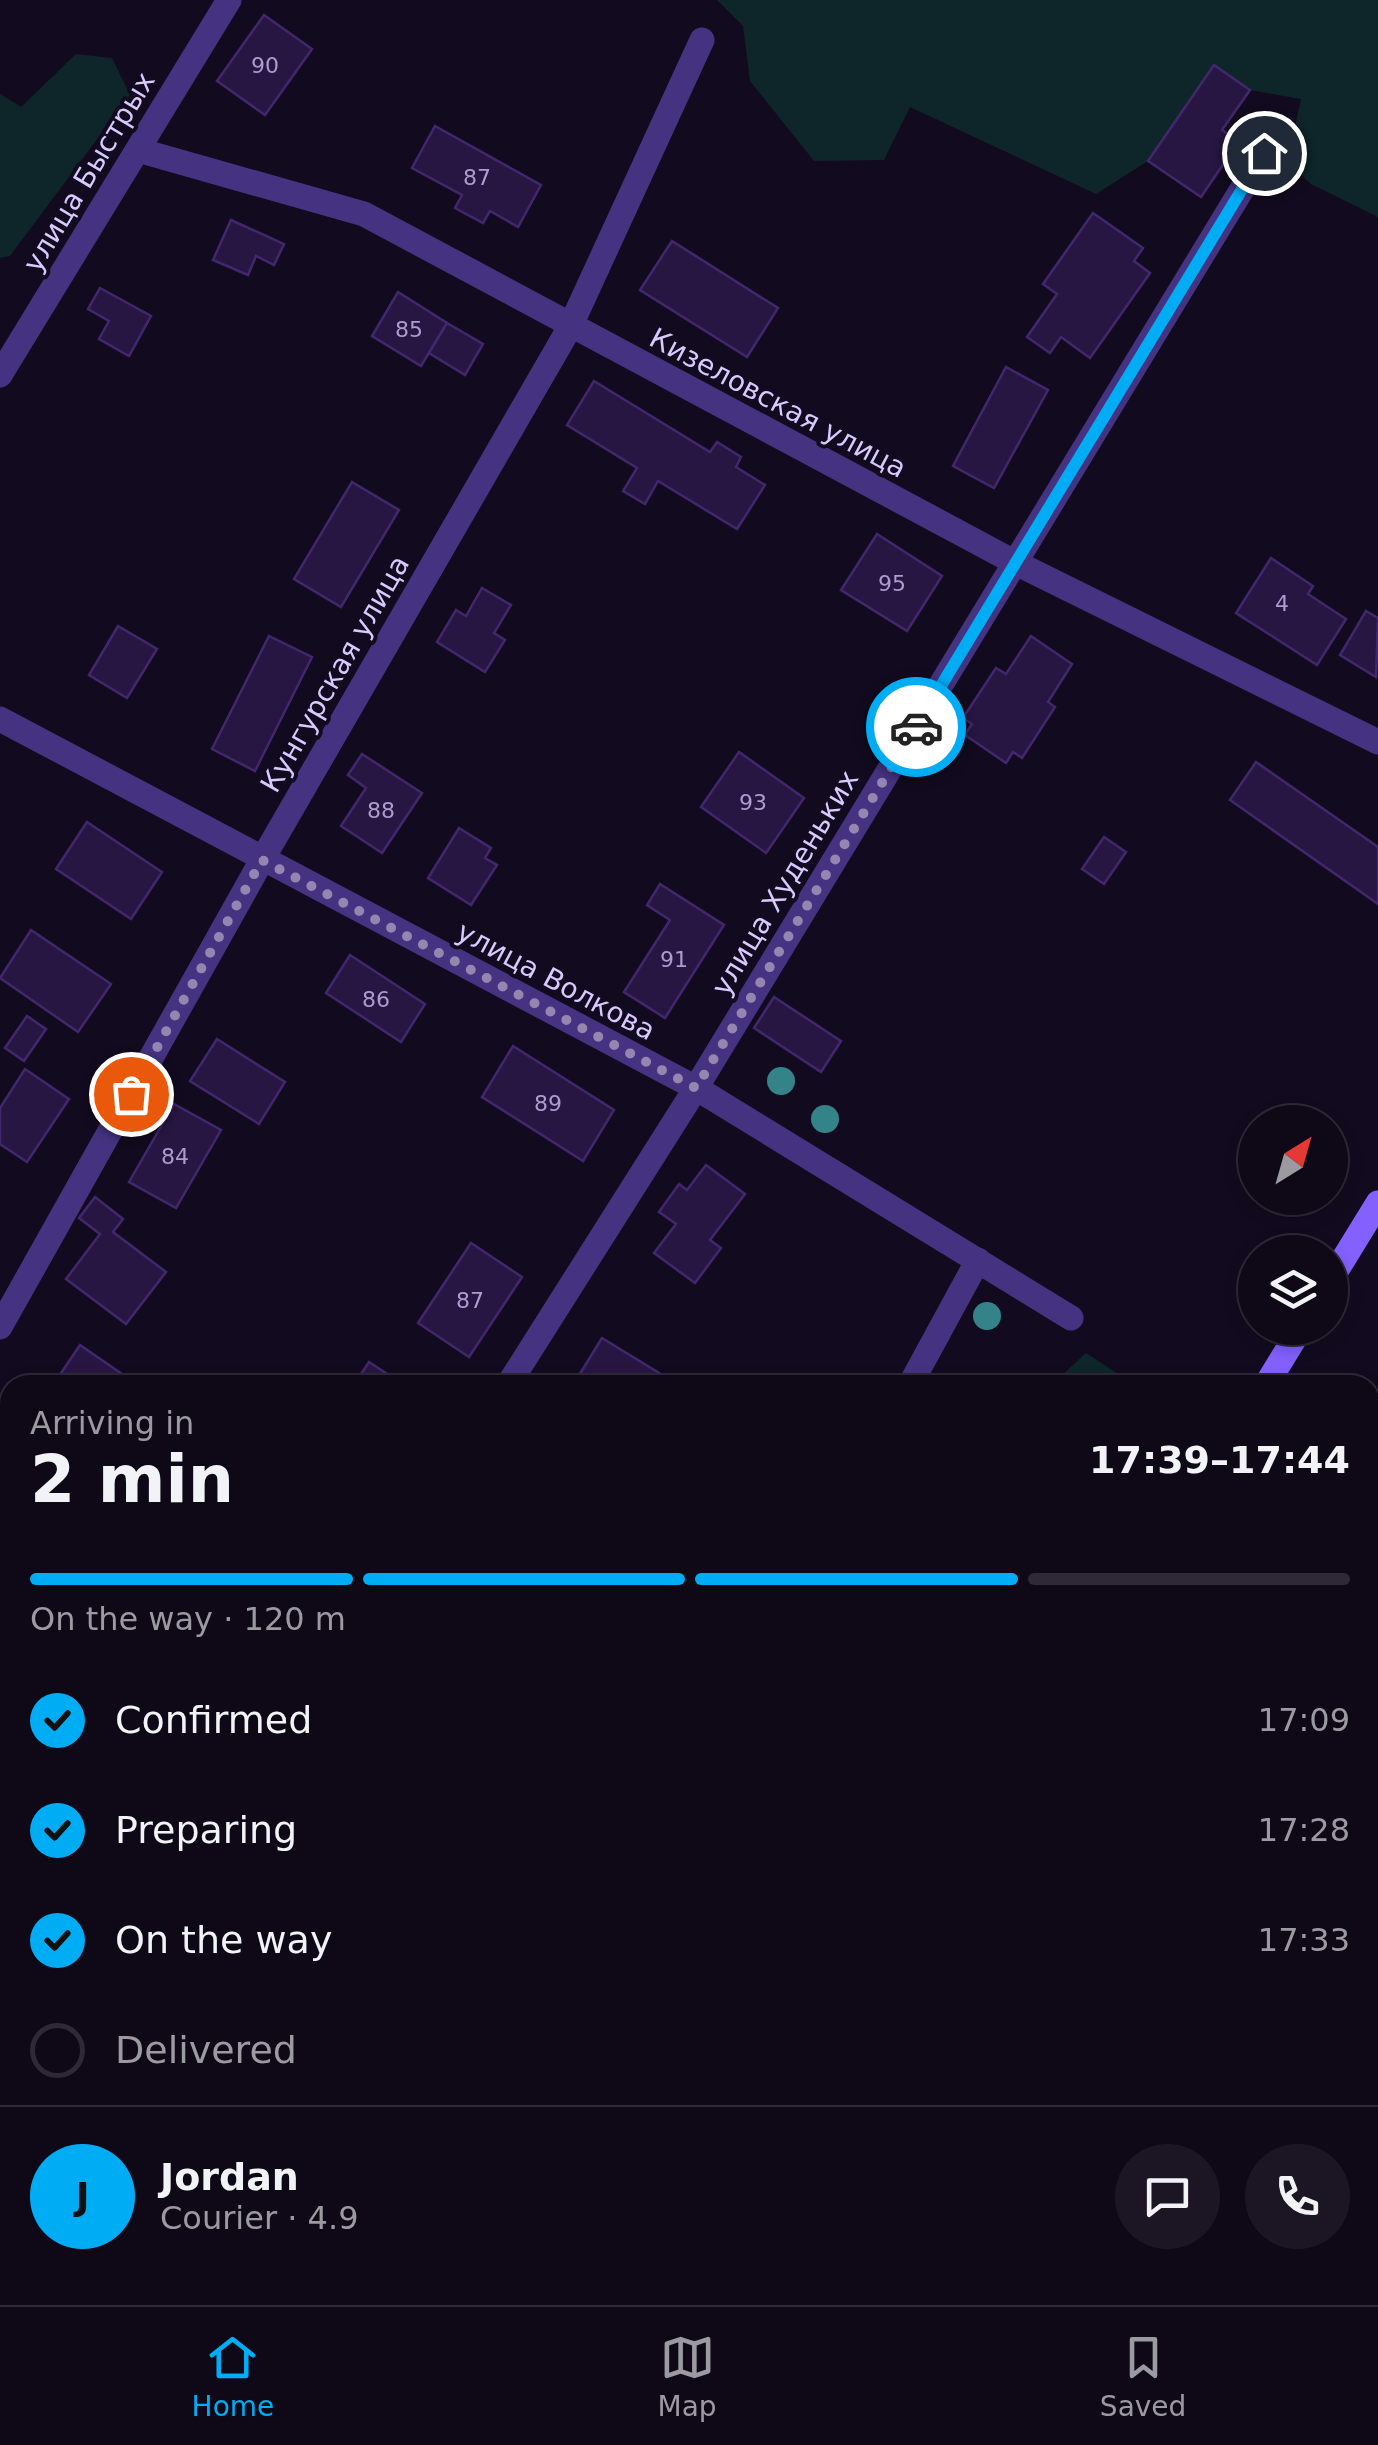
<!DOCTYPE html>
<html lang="en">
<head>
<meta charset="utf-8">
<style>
	body { margin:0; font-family:"DejaVu Sans",sans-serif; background:#1c1624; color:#f1f3f6; height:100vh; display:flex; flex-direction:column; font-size:38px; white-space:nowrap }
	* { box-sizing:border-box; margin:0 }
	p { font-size:32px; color:#9b9aa1 }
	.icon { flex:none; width:55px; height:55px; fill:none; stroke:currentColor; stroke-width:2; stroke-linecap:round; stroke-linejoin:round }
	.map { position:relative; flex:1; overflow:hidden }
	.sheet { position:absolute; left:0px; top:1375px; width:1380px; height:930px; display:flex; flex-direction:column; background:#0e0817; border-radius:30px 30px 0 0; box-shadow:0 5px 15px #0003,0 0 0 2px #2e2936 }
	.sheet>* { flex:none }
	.needle { width:65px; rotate:37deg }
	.tools { position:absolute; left:1238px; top:1105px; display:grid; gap:20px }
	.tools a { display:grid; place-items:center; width:110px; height:110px; border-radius:50%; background:#0e0817; box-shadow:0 5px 15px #0003,0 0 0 2px #2e2936; font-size:50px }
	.pin { position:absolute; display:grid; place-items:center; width:85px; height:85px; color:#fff; margin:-42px; border:5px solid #fff; border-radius:50%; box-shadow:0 2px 10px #0007 }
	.courier { position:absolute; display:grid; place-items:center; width:100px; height:100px; margin:-50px; border:8px solid #00acf4; border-radius:50%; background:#fff; color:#222; box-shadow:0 2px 12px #0007 }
	.summary em { font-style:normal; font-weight:800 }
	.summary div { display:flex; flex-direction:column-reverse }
	.summary { display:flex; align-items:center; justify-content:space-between; height:170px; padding:0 30px }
	h1 { font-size:65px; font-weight:800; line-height:75px }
	.bar { display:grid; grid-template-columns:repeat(4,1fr); gap:15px 10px; align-content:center; height:120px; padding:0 30px }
	.bar i { height:12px; border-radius:8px; background:#2e2936 }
	.bar .current { background:#00acf4 }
	.bar p { grid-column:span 4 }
	.line { display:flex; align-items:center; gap:25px; padding:0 30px; border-top:2px solid #2e2936 }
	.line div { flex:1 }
	.round { display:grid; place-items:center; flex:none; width:105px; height:105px; border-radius:52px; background:#1c1624 }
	ol { padding:0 30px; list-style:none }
	li { display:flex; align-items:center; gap:30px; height:110px }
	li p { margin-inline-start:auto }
	li .icon { padding:10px; border-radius:50%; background:#00acf4; color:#111; stroke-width:4 }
	li:last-child { color:#9b9aa1 }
	li i { width:55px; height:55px; border:5px solid #2e2936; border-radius:50% }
	.tabs { display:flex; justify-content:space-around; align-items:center; height:140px; border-top:2px solid #2e2936; background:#0e0817; font-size:28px; color:#9b9aa1 }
	.tabs a { display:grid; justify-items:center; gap:5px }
	.tabs .current { color:#00acf4 }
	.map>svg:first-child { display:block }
	.green { fill:#0e2529 }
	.building { fill:#271641; stroke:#43276e; stroke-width:2.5 }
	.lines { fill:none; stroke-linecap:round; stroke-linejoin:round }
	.path { stroke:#26a3b6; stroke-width:6; stroke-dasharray:5 8; stroke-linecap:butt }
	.street { stroke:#453381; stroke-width:25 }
	.secondary { stroke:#8360ff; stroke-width:25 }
	.rail { stroke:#00acf4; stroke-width:8; stroke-dasharray:15 12; stroke-linecap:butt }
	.tree { fill:#348388 }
	.done { stroke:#9486b1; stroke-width:10; stroke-dasharray:0 18 }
	.route { stroke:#00acf4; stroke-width:12 }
	.labels { text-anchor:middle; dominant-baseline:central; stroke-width:8; stroke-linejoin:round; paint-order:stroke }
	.number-label { font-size:22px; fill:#ad9cd0 }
	.street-label { font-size:28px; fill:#dac9ff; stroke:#120b1f }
</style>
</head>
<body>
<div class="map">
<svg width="1378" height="2305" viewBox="0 0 1378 2305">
	<rect width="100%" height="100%" fill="#120b1f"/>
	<g class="green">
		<path d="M717,0H1378V217L1311,184L1287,162L1301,99L1250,90L1214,66L1148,161L1096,194L910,107L884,160L814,161L750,81L743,26Z"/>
		<path d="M76,54L112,58L130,95L10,256L0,258V94L21,107Z"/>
		<path d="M1086,1353L1135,1385H1060L1059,1378Z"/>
	</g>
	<g class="building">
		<path d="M264,15L312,49L265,115L217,81Z"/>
		<path d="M1214,65L1250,90L1222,130L1239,141L1201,197L1148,161Z"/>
		<path d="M435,126L541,185L518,227L490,211L483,223L455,208L462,195L412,168Z"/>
		<path d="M1093,213L1143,248L1134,261L1150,273L1090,358L1061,337L1050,353L1027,337L1057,294L1043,284Z"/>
		<path d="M231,220L284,244L274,265L256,256L248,275L213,260Z"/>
		<path d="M672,241L778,308L747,357L640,290Z"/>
		<path d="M100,288L151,316L129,356L99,339L109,321L88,309Z"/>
		<path d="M398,292L447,323L421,366L372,336Z"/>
		<path d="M447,323L483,344L465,375L429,353Z"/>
		<path d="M1006,367L1048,390L994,488L953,466Z"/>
		<path d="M594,381L710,452L717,442L741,457L736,467L765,485L737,529L658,481L645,504L623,491L637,468L567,425Z"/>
		<path d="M352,482L399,510L341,607L294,579Z"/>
		<path d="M877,534L942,576L907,631L841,590Z"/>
		<path d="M1271,558L1313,586L1308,594L1346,619L1317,665L1236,613Z"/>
		<path d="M482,588L511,605L494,633L505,640L485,672L437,642L456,610L466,616Z"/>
		<path d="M1366,611L1378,618L1376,677L1340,655Z"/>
		<path d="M118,626L157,649L127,698L89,675Z"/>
		<path d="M269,636L312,657L255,771L212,749Z"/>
		<path d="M1031,636L1072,664L1048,702L1055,707L1022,758L1013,752L1006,763L965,735L972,724L963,718L996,668L1006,674Z"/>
		<path d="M739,752L804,798L766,853L701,807Z"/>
		<path d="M362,754L422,793L382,853L341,826L366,788L348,775Z"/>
		<path d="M1256,762L1378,847V904L1230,800Z"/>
		<path d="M87,822L162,872L131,919L56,869Z"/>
		<path d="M459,828L491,848L485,858L497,865L471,905L428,878Z"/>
		<path d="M1104,837L1126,852L1104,884L1082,869Z"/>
		<path d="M660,884L724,925L665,1018L624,992L670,920L647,905Z"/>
		<path d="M31,930L111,984L78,1032L0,978Z"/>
		<path d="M350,955L425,1004L401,1042L326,993Z"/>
		<path d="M774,997L841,1041L821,1072L754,1028Z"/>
		<path d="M27,1016L46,1029L24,1061L5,1048Z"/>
		<path d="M217,1039L285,1082L259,1124L190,1081Z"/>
		<path d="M513,1046L614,1110L583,1161L482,1097Z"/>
		<path d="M25,1069L69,1099L27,1162L0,1144V1108Z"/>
		<path d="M174,1104L221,1130L176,1208L129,1182Z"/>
		<path d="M706,1165L745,1194L710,1240L721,1248L695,1283L654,1253L676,1224L659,1212L679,1184L687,1190Z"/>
		<path d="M95,1197L123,1219L113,1232L166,1272L126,1324L66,1279L100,1234L79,1218Z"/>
		<path d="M471,1243L522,1277L469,1357L418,1323Z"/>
		<path d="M602,1338L659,1373L652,1385H573Z"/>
		<path d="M80,1345L138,1385H53Z"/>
		<path d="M369,1362L404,1385H354Z"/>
		<path d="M5,1966L10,1969V2085L0,2077V1974Z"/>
		<path d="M26,2295H71L65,2305H20Z"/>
	</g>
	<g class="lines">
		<path class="path" d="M1370,1577L1378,1583"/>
		<g class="street">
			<path d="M138,150L364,214L1016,563L1378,742"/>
			<path d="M0,375L229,0"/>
			<path d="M0,719L696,1088L1071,1318"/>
			<path d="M0,1327L262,860L570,327L702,40"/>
			<path d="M508,1385L696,1088L1264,153"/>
			<path d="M910,1385L978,1260"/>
			<path d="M0,1422L10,1428"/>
			<path d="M0,2143L10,2149"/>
			<path d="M0,2220L10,2204"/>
			<path d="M233,2295L249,2305"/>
		</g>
		<g class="secondary">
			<path d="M1330,1281L1378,1203"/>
			<path d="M1266,1385L1301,1328"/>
			<path d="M644,2305L651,2295"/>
		</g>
		<g class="rail">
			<path d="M1370,1640L1378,1627"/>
			<path d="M913,2305L919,2295"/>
		</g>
	</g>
	<g class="tree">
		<circle cx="781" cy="1081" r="14"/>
		<circle cx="825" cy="1119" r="14"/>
		<circle cx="987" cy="1316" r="14"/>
	</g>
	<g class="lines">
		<path class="done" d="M131,1094L262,860L696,1088L916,727"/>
		<path class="route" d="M916,727L1264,153"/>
	</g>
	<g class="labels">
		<g class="number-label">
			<text x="265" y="65">90</text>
			<text x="477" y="177">87</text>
			<text x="409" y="329">85</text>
			<text x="892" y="583">95</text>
			<text x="1282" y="603">4</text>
			<text x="753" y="802">93</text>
			<text x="381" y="810">88</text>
			<text x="674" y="959">91</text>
			<text x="376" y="999">86</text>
			<text x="548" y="1103">89</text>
			<text x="175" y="1156">84</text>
			<text x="470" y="1300">87</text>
		</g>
		<g class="street-label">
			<text transform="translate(89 172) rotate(-59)">улица Быстрых</text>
			<text transform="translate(778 403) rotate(28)">Кизеловская улица</text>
			<text transform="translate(335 674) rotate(-60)">Кунгурская улица</text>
			<text transform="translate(785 883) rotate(-59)">улица Худеньких</text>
			<text transform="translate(556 981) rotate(28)">улица Волкова</text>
		</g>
	</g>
</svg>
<div class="tools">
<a><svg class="needle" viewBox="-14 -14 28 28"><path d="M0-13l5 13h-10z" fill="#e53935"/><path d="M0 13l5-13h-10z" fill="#9b9aa1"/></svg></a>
<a><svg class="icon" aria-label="layers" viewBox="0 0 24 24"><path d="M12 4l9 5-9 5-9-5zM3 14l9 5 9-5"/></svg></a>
</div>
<div class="pin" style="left:131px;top:1094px;background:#ea580c"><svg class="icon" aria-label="bag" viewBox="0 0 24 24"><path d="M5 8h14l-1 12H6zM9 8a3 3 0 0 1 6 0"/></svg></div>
<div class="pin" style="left:1264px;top:153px;background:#1f2937"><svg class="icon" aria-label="home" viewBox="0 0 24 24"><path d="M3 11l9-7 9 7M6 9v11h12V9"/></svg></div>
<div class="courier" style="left:916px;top:727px"><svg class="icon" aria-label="car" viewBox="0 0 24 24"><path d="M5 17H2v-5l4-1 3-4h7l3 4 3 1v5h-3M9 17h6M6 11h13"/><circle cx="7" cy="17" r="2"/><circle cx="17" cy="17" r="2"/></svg></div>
<section class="sheet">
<div class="summary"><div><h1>2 min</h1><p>Arriving in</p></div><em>17:39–17:44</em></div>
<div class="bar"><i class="current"></i><i class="current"></i><i class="current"></i><i></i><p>On the way · 120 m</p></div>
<ol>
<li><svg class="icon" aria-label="check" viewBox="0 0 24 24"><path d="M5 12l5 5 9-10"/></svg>Confirmed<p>17:09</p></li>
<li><svg class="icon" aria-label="check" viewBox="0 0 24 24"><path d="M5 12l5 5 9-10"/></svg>Preparing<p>17:28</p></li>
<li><svg class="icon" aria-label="check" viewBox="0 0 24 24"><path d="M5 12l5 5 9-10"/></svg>On the way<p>17:33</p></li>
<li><i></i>Delivered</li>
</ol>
<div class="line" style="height:180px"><b class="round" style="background:#00acf4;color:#111">J</b><div><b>Jordan</b><p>Courier · 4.9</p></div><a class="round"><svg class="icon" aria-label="chat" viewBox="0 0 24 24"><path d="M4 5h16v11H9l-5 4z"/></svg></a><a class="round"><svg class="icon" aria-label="phone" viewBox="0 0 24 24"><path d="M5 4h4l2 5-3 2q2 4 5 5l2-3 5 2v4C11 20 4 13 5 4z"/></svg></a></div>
</section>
</div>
<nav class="tabs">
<a class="current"><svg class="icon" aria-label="home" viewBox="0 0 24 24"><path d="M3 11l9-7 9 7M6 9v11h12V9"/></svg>Home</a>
<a><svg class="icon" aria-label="map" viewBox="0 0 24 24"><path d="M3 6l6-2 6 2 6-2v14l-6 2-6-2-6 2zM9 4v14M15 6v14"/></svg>Map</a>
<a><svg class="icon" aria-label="saved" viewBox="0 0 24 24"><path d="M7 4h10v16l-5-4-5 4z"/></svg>Saved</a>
</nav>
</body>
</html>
